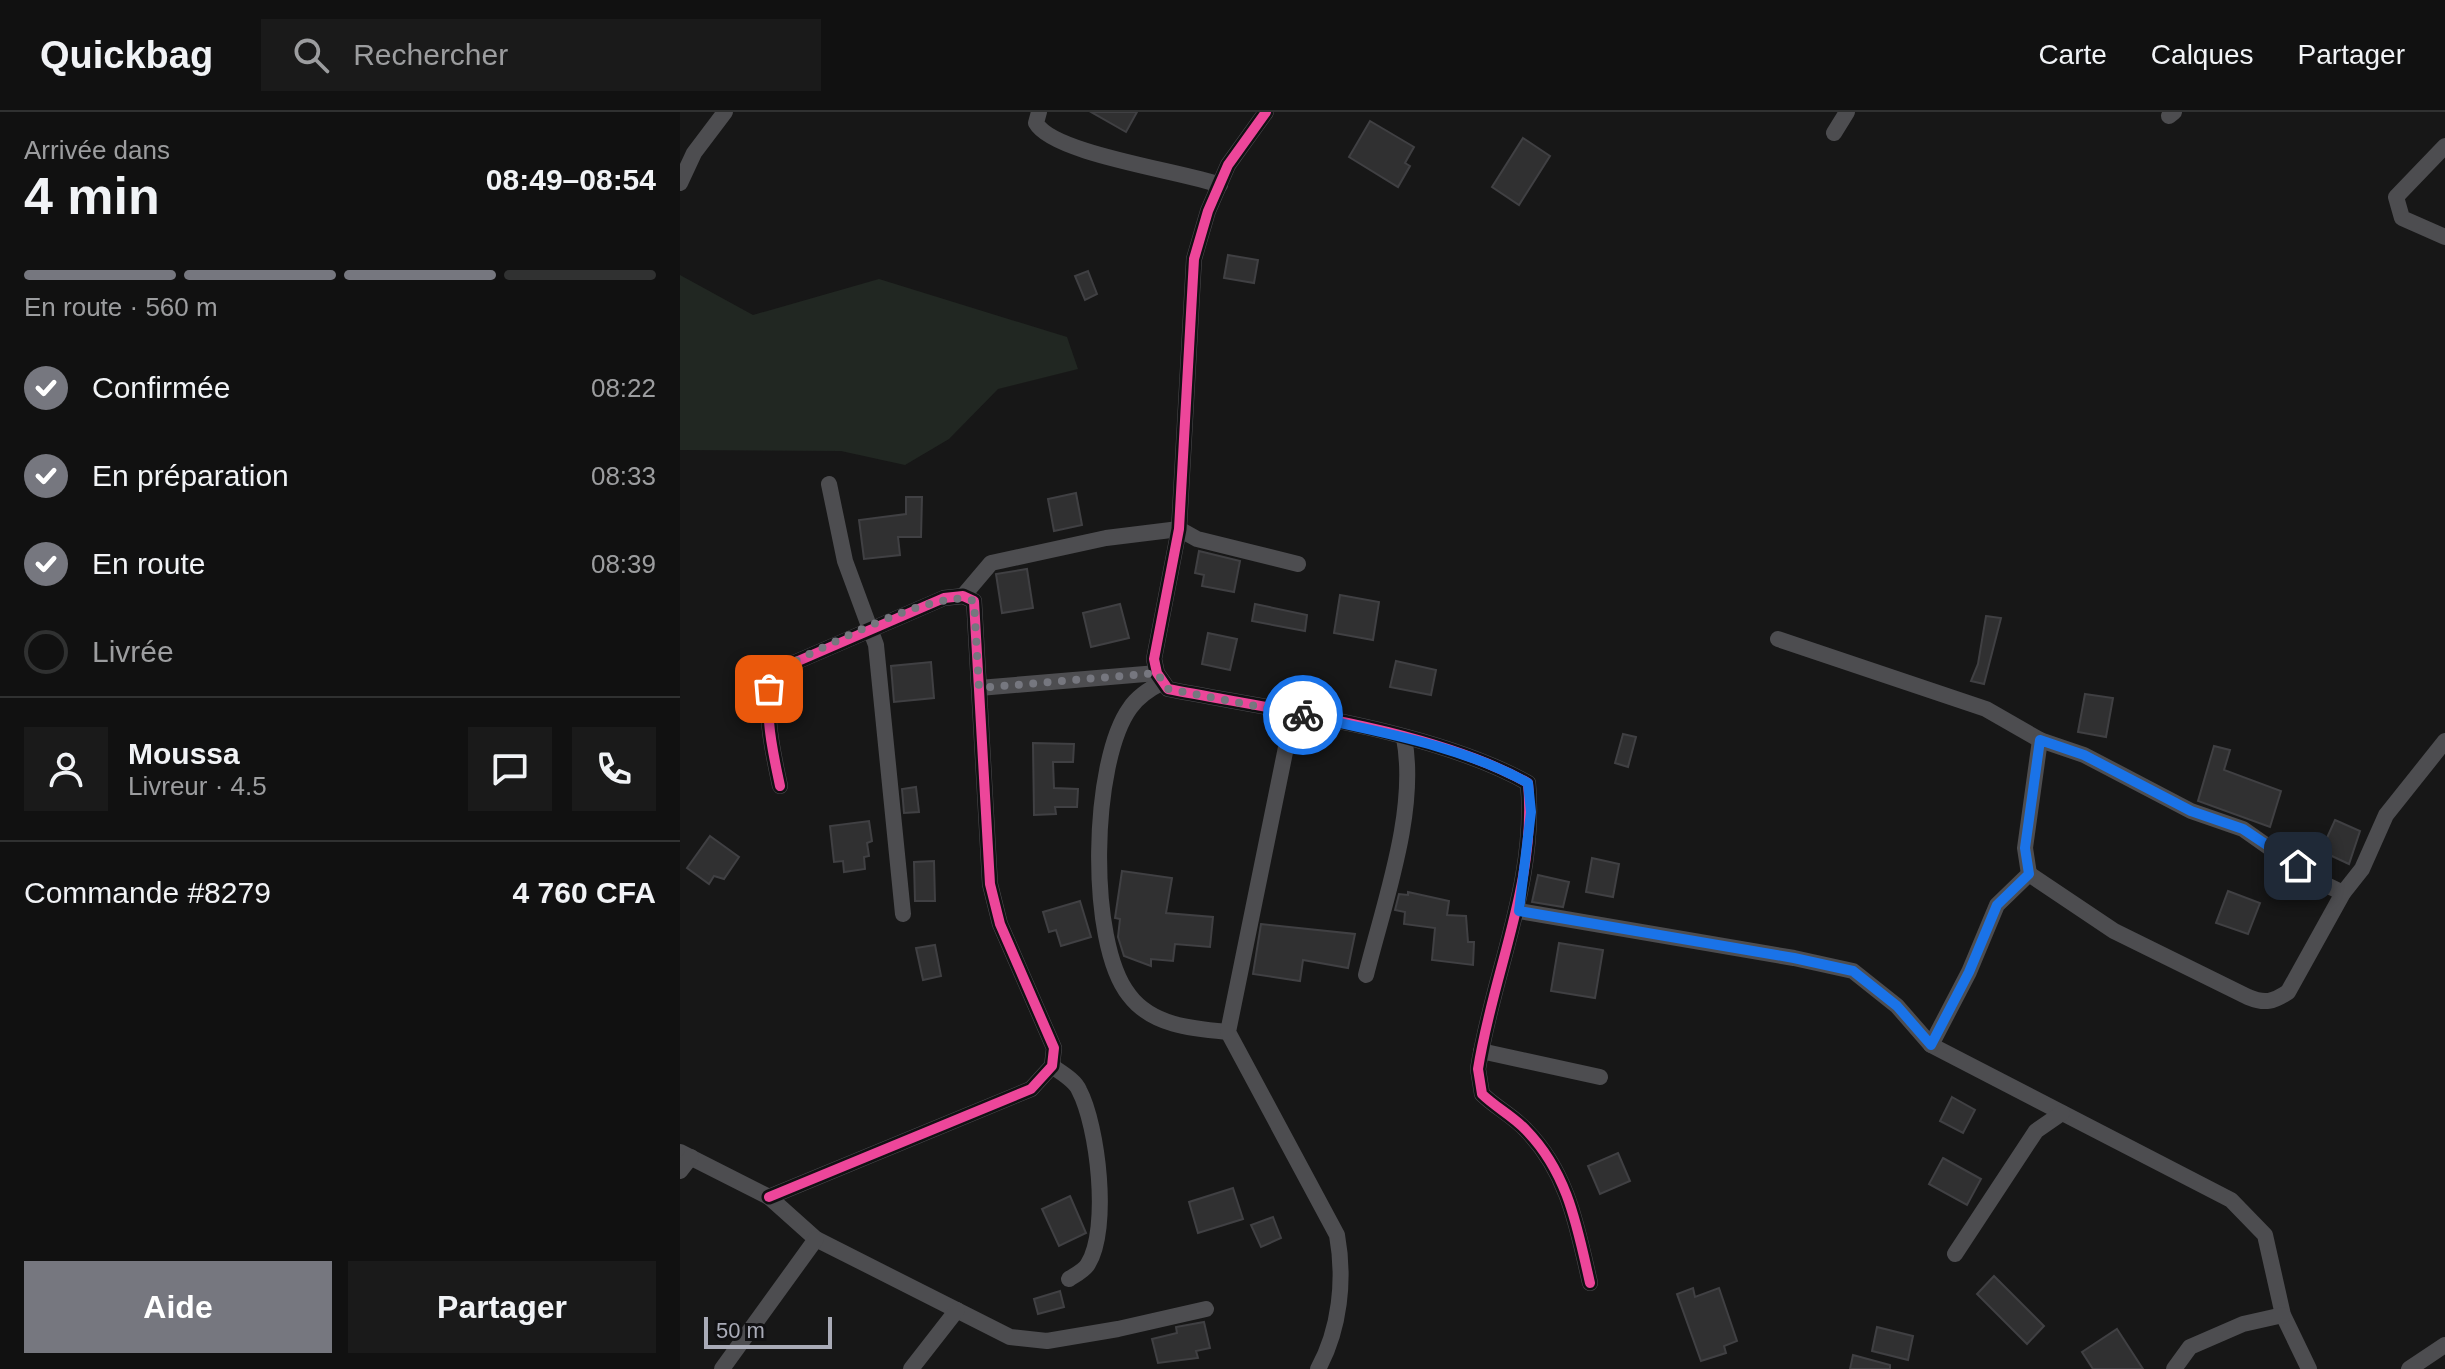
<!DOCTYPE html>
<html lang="fr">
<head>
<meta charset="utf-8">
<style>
	body { margin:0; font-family:Helvetica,sans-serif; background:#1a1a1a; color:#f1f3f6; height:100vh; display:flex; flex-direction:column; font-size:30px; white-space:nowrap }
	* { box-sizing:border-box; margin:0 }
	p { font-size:26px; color:#9c9d9f }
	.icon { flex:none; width:44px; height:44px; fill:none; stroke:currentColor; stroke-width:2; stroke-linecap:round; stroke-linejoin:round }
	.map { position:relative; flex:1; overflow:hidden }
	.side { display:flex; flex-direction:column; background:#111; width:680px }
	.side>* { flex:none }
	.scale { position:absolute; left:24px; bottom:20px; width:128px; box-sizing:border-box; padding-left:8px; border:4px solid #a9abb7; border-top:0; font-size:22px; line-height:28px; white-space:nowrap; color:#a9abb7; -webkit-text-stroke:6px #111113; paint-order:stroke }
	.pin { position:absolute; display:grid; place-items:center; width:68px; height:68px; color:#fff; margin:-34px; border-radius:16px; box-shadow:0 4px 12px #0006 }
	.courier { position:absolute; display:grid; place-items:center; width:80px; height:80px; margin:-40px; border:6px solid #1a73e8; border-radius:50%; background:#fff; color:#222; box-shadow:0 2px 10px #0007 }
	.head em { font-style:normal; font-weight:600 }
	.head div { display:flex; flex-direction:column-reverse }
	.head { display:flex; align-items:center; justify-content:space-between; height:136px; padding:0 24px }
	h1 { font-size:52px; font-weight:600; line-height:60px }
	.bar { display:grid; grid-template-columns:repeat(4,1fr); gap:12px 8px; align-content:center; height:96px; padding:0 24px }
	.bar i { height:10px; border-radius:6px; background:#303131 }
	.bar .current { background:#76777f }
	.bar p { grid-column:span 4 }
	.line { display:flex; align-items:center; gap:20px; padding:0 24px; border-top:2px solid #303131 }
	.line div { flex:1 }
	.round { display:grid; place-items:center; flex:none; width:84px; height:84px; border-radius:0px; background:#1a1a1a }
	ol { padding:0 24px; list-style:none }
	li { display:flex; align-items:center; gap:24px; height:88px }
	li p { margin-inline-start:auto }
	li .icon { padding:8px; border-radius:50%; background:#76777f; color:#fff; stroke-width:4 }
	li:last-child { color:#9c9d9f }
	li i { width:44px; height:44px; border:4px solid #303131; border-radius:50% }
	.button { display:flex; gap:16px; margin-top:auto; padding:16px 24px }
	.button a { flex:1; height:92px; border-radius:0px; background:#76777f; color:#fff; font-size:32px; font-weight:600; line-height:92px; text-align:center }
	.button a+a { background:#1a1a1a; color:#f1f3f6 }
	header { display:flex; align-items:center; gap:48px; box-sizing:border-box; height:112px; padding:0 40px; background:#111; border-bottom:2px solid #303131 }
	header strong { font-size:38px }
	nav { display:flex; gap:44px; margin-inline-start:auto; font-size:28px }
	.search { width:560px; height:72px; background:#1a1a1a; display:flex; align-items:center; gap:20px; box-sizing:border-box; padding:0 28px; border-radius:0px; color:#9c9d9f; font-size:30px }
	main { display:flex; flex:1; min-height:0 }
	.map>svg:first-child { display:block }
	.green { fill:#212722 }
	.building { fill:#303031; stroke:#404043; stroke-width:2 }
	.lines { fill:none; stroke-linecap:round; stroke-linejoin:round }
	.street { stroke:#4d4d50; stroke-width:16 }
	.cycleway-casing { stroke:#111113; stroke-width:15 }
	.cycleway { stroke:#ed469a; stroke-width:10 }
	.done { stroke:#76777f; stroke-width:8; stroke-dasharray:0 14.4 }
	.route { stroke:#1a73e8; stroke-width:10 }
</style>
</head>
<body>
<header>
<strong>Quickbag</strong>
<div class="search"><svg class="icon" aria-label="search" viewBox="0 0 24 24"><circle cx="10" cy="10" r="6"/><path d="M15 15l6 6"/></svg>Rechercher</div>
<nav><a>Carte</a><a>Calques</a><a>Partager</a></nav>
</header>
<main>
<section class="side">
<div class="head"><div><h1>4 min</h1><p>Arrivée dans</p></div><em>08:49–08:54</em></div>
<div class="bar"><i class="current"></i><i class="current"></i><i class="current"></i><i></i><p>En route · 560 m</p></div>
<ol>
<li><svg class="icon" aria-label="check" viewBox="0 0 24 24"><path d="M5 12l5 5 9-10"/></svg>Confirmée<p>08:22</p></li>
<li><svg class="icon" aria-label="check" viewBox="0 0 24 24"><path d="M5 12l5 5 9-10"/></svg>En préparation<p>08:33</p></li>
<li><svg class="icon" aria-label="check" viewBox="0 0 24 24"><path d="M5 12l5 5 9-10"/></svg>En route<p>08:39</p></li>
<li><i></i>Livrée</li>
</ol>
<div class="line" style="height:144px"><a class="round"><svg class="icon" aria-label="person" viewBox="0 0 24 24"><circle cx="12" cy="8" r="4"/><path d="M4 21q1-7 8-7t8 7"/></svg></a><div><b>Moussa</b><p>Livreur · 4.5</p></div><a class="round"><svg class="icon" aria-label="chat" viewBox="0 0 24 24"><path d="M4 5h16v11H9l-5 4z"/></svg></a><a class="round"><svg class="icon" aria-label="phone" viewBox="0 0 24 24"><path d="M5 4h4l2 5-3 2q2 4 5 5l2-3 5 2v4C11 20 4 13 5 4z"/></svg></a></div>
<div class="line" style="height:104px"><div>Commande #8279</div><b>4 760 CFA</b></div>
<div class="button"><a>Aide</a><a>Partager</a></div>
</section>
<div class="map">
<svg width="1765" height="1257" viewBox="0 0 1765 1257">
	<rect width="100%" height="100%" fill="#171717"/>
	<path class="green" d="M0,163L73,203L199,167L387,225L398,257L318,277L269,327L225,353L161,339L0,338Z"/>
	<g class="building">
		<path d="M411,0H457L446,20Z"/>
		<path d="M690,9L734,35L725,51L730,54L718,75L669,45Z"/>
		<path d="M843,26L870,44L839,93L812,75Z"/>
		<path d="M548,143L578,148L574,171L544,166Z"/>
		<path d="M408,159L417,182L405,188L395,164Z"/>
		<path d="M396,381L402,413L374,419L368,387Z"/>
		<path d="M226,385H242L241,425H218L220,443L184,447L179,408L226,402Z"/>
		<path d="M519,439L560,449L554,480L522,474L524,463L515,461Z"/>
		<path d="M347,457L353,496L322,501L316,462Z"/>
		<path d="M660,483L699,490L693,528L654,521Z"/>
		<path d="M440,492L449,526L411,535L403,501Z"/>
		<path d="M575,492L627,503L625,519L572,509Z"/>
		<path d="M1306,504L1321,506L1304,572L1291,569L1298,552Z"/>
		<path d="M528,521L557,527L550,558L522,552Z"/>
		<path d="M716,549L756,558L751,583L710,575Z"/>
		<path d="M251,550L254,586L214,590L211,554Z"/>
		<path d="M1405,582L1433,586L1426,625L1398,620Z"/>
		<path d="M943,622L956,625L948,655L935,651Z"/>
		<path d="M353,631L394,632L393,650H373L374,676L398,677L397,695H375L376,702L354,703Z"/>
		<path d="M1534,634L1550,638L1544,658L1601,679L1590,715L1518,689Z"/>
		<path d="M236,675L239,700L224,701L222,677Z"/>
		<path d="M1655,708L1680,719L1669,752L1641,739Z"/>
		<path d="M189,709L192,729L187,731L189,744L184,745L185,757L164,760L163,749L154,750L150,714Z"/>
		<path d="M30,724L59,745L44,767L34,764L29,772L7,756Z"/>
		<path d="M912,746L939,752L933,785L906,780Z"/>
		<path d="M254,749L255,789H235L234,750Z"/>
		<path d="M442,759L492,766L486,801L533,805L530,835L495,832L493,849L471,847V854L444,844L438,825L440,807L435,806Z"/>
		<path d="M858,763L889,770L883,795L852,790Z"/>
		<path d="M1548,779L1580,791L1568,822L1536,811Z"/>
		<path d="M728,780L769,789L767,803L786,804L788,830H794L793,853L752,848L755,816L724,812L725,800L715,798L719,782L728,783Z"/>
		<path d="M400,789L411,825L381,834L376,818L369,820L363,800Z"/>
		<path d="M581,812L675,822L668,856L623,848L620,869L573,862Z"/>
		<path d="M879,831L923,838L915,886L871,879Z"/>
		<path d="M255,833L261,864L243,868L236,836Z"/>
		<path d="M1272,985L1295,998L1283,1021L1260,1009Z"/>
		<path d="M938,1041L950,1069L920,1082L908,1054Z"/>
		<path d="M1263,1046L1301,1067L1287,1093L1249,1072Z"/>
		<path d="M553,1076L563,1107L518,1121L509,1090Z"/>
		<path d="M390,1084L406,1121L379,1134L362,1097Z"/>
		<path d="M593,1105L601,1126L581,1135L571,1113Z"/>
		<path d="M1314,1164L1364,1214L1347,1232L1297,1182Z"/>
		<path d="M1013,1176L1015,1185L1039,1176L1057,1229L1044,1234L1046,1241L1021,1249L997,1182Z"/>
		<path d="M380,1179L384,1195L358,1202L354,1187Z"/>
		<path d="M524,1210L530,1236L516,1239L518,1246L478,1251L472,1227L497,1221L496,1215Z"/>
		<path d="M1197,1215L1233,1224L1228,1248L1192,1239Z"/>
		<path d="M1437,1217L1463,1257H1413L1402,1240Z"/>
		<path d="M1173,1243L1210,1253V1257H1170Z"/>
	</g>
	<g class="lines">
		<g class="street">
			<path d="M359,0L356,11C373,42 502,59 540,73"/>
			<path d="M586,0L548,53L528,99L514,147L499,417L474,547L477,561L488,577C596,598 754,618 848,671C857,771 813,860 798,957L802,982C815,995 833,1004 846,1018C888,1061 897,1114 910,1171"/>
			<path d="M1489,4L1494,0"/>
			<path d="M1154,21L1167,0"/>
			<path d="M1765,34L1716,85L1722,106L1765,125"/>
			<path d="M0,71L14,41L45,0"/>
			<path d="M149,372L165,449L196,533L223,802"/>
			<path d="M283,484L311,451L426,426L499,417L517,427L618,452"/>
			<path d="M1098,527L1306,597L1360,628L1404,643L1511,699L1563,717L1634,767L1663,781"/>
			<path d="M483,570C471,576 458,584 450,596C411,650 407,830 449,883C472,914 514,917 548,920"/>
			<path d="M299,576L477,561"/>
			<path d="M613,601L548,920L657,1123C665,1167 660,1217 638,1257"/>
			<path d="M1349,762L1434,819L1568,885C1585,892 1593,890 1608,880L1663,781L1682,757L1706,703L1765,629"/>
			<path d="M839,799L1114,846L1173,859L1217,894L1251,933L1551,1088L1585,1123L1603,1203L1629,1257"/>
			<path d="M686,863C704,791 738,698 724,626"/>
			<path d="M1251,933L1289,860L1317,793L1349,762L1345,736L1360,628"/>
			<path d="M801,939L920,965"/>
			<path d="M372,954C380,960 395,968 399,978C418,1014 430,1117 408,1152C405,1158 395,1163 389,1167"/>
			<path d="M0,1040L89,1085L136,1127L330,1225L367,1229L438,1217L526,1197"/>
			<path d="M0,1059L11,1045"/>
			<path d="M89,1085L351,977L372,954L374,936L320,812L310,772L294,489L283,484L264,486L95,559C82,598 92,635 100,674"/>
			<path d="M1275,1142L1356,1019L1382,1001"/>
			<path d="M42,1257L136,1127"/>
			<path d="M231,1257L277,1198"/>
			<path d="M1494,1257L1510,1235L1563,1212L1603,1203"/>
			<path d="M1729,1257L1765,1233"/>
		</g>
		<defs>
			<g id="cycleway">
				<path d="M586,0L548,53L528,99L514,147L499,417L474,547L477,561L488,577C596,598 754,618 848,671C857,771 813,860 798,957L802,982C815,995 833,1004 846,1018C888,1061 897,1114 910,1171"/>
				<path d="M89,1085L351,977L372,954L374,936L320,812L310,772L294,489L283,484L264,486L95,559C82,598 92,635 100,674"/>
			</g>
		</defs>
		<use href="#cycleway" class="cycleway-casing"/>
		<use href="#cycleway" class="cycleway"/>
	</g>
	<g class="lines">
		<path class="done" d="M89,577L95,559C135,540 257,474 294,489L299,576L477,561L488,577L623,603"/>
		<path class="route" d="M623,603C698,620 780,633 848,671L851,700L839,799L1114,846L1173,859L1217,894L1251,933L1289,860L1317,793L1349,762L1345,736L1360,628L1404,643L1511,699L1563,717L1618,754"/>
	</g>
</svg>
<div class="scale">50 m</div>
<div class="pin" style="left:89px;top:577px;background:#ea580c"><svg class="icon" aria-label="bag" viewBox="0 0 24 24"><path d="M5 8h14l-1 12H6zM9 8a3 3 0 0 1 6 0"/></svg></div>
<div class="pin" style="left:1618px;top:754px;background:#1f2937"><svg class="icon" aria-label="home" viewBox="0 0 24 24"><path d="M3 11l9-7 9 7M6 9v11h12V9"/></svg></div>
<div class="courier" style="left:623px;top:603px"><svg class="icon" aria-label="bike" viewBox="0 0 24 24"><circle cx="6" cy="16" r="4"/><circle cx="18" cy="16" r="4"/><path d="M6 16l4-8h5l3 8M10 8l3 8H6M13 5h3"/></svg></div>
</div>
</main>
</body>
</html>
